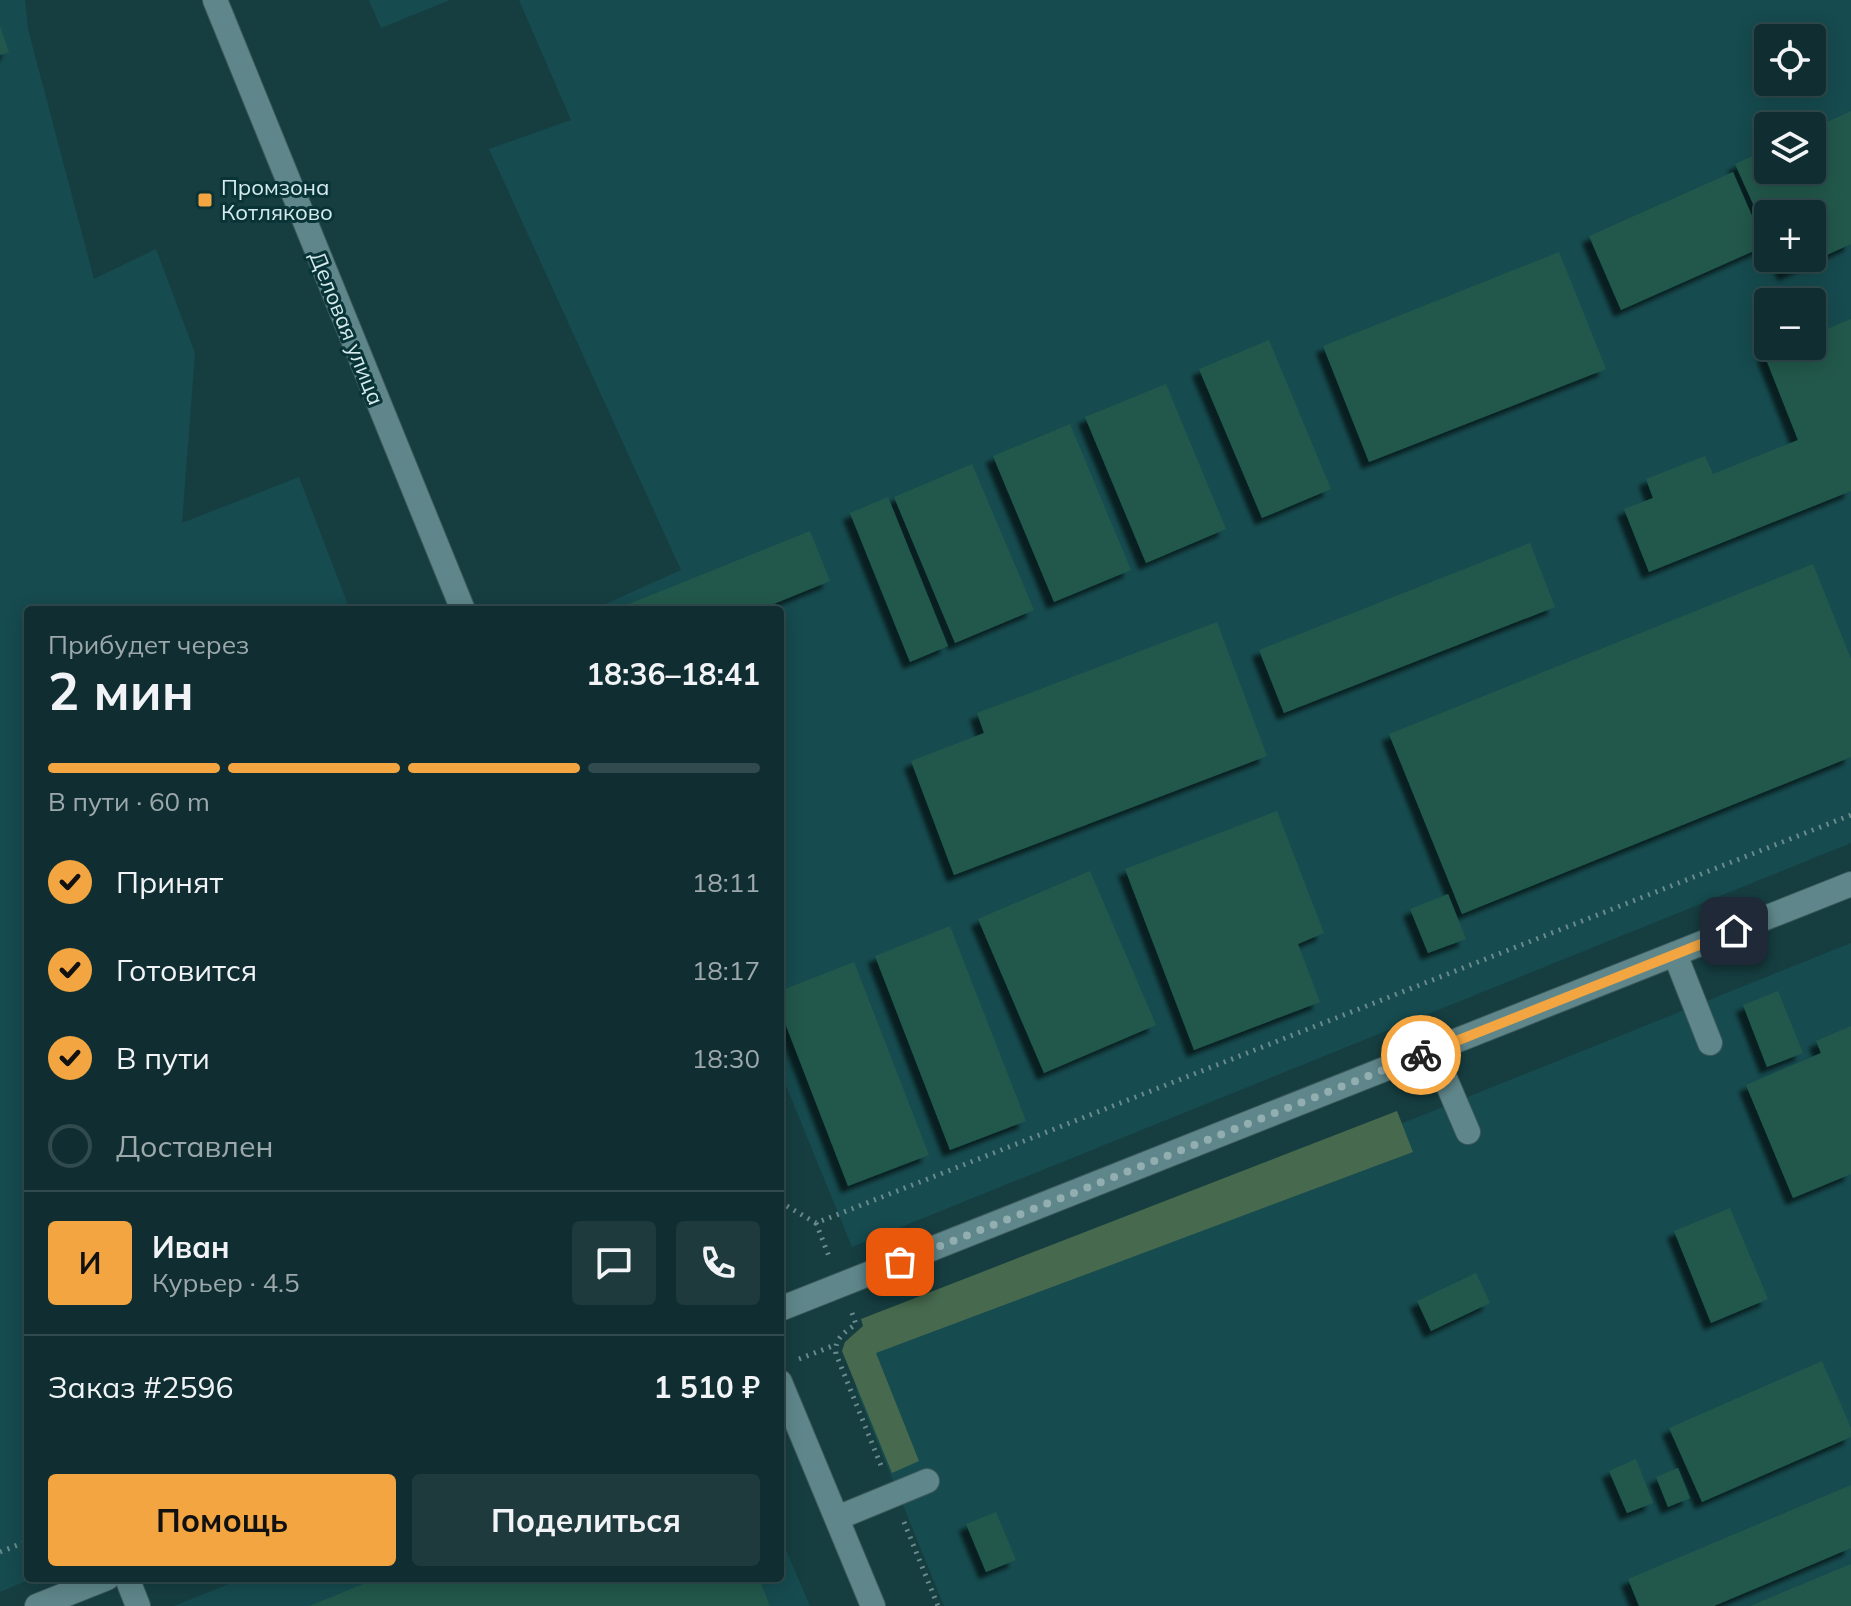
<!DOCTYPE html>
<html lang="ru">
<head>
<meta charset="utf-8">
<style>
	body { margin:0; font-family:Mulish,sans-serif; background:#1e3a3d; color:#f1f3f6; height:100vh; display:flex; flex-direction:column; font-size:30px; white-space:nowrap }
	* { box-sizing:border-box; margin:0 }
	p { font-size:26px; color:#9ca8ab }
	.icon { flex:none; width:44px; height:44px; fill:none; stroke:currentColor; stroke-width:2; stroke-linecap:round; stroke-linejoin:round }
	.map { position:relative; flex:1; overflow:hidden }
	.drawer { position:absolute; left:24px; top:606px; width:760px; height:976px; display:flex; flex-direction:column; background:#102e31; border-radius:8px; box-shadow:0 4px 20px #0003,0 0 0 2px #304a4d }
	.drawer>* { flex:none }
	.controls { position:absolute; left:1754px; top:24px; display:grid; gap:16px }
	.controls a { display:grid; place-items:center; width:72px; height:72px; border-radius:8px; background:#102e31; box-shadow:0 4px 20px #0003,0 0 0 2px #304a4d; font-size:40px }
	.pin { position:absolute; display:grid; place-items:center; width:68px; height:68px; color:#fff; margin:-34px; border-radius:16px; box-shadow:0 4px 12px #0006 }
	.courier { position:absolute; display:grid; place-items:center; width:80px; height:80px; margin:-40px; border:6px solid #f2a540; border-radius:50%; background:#fff; color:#222; box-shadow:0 2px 10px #0007 }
	.summary em { font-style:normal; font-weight:700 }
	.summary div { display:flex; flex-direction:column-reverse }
	.summary { display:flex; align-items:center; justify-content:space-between; height:136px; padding:0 24px }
	h1 { font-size:52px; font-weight:700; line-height:60px }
	.bar { display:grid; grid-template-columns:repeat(4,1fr); gap:12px 8px; align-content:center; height:96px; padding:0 24px }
	.bar i { height:10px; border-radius:6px; background:#304a4d }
	.bar .selected { background:#f2a540 }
	.bar p { grid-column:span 4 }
	.line { display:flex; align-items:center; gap:20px; padding:0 24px; border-top:2px solid #304a4d }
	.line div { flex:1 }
	.round { display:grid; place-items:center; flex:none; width:84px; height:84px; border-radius:8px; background:#1e3a3d }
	ol { padding:0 24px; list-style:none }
	li { display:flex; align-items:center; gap:24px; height:88px }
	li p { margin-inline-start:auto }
	li .icon { padding:8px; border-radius:50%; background:#f2a540; color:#111; stroke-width:4 }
	li:last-child { color:#9ca8ab }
	li i { width:44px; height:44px; border:4px solid #304a4d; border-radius:50% }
	.cta { display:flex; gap:16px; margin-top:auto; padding:16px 24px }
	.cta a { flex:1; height:92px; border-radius:8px; background:#f2a540; color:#111; font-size:32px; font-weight:700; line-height:92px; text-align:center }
	.cta a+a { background:#1e3a3d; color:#f1f3f6 }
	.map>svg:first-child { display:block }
	.built { fill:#164b4f; fill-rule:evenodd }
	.green { fill:#476a4e }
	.building { fill:#20594c; filter:url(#shadow) }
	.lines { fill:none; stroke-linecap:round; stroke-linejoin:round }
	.minor-casing { stroke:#3f5b5d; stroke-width:26 }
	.path { stroke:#6a8a8c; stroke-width:5; stroke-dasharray:2 6; stroke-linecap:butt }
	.minor { stroke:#5f878b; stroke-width:24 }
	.done { stroke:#92aeb0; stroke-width:8; stroke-dasharray:0 14.4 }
	.route { stroke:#f2a540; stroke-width:10 }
	.poi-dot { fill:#f2a540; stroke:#093437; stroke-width:3 }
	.labels { text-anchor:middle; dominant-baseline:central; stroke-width:6; stroke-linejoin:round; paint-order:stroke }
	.poi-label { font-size:22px; fill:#d5eaec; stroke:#093437; text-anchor:start }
	.street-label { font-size:22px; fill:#d5eaec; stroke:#093437 }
</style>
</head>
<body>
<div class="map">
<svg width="1851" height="1606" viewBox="0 0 1851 1606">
	<defs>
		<filter id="shadow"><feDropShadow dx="-7" dy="7" stdDeviation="2" flood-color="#0009"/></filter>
	</defs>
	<rect width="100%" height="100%" fill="#163e41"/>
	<g class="built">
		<path d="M0,0H25L28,29L94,279L156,249L195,353L182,523L299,477L350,610H28V1578H34L0,1592Z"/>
		<path d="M369,0H450L381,28Z"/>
		<path d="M519,0H1851V843L852,1247L780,1071V610H592L681,570L489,149L571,120ZM1768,38H1812V82H1768ZM1768,126H1812V170H1768ZM1768,214H1812V258H1768ZM1768,302H1812V346H1768Z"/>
		<path d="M1851,943V1606H944L857,1392L852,1356L883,1332Z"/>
		<path d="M780,1536L810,1606H174L244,1578H780Z"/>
	</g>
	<path class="green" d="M1397,1111L1413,1152L876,1353L919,1461L892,1473L842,1351L845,1342L863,1326L861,1319Z"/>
	<g class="building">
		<path d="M0,26L9,52L0,55Z"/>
		<path d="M1851,111V244L1785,274L1778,258H1812V214H1768V237L1735,164L1768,149V170H1812V129Z"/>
		<path d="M1733,172L1765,246L1621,310L1589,236Z"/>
		<path d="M1559,252L1606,369L1369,462L1323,346Z"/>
		<path d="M1851,319V491L1649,572L1624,509L1653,498L1646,479L1705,456L1713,474L1798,440L1764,354L1784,346H1812V335Z"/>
		<path d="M1269,340L1331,489L1262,518L1199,369Z"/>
		<path d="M1166,384L1226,529L1146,563L1085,417Z"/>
		<path d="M1070,424L1131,570L1054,602L993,456Z"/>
		<path d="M972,464L1034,610L955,643L894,497Z"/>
		<path d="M888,497L948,646L910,662L850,513Z"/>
		<path d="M810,531L830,581L759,610H614Z"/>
		<path d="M1530,543L1555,607L1284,713L1259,650Z"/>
		<path d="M1813,564L1851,659V757L1462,914L1389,734Z"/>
		<path d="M1217,622L1267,756L954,875L911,761L984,733L977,713Z"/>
		<path d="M1277,811L1324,933L1298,944L1320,1002L1194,1050L1125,869Z"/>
		<path d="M1090,871L1156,1025L1044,1073L978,919Z"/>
		<path d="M1448,894L1466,939L1428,953L1410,909Z"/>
		<path d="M950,926L1026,1121L950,1150L875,956Z"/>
		<path d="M854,962L929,1155L848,1186L780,1010V991Z"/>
		<path d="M1778,991L1803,1053L1767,1067L1743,1005Z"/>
		<path d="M1851,1026V1174L1793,1198L1746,1085L1821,1053L1816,1041Z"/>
		<path d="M1730,1208L1768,1299L1711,1323L1674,1231Z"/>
		<path d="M1476,1273L1490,1303L1431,1331L1417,1301Z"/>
		<path d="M1822,1361L1851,1428V1437L1702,1502L1669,1428Z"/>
		<path d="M1636,1459L1653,1503L1627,1513L1609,1471Z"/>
		<path d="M1678,1468L1690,1498L1668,1507L1656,1477Z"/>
		<path d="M1851,1485V1548L1714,1606H1639L1628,1579Z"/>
		<path d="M996,1512L1016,1560L986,1572L966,1524Z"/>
		<path d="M1851,1564V1606H1750Z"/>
		<path d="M378,1578H759L770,1606H309Z"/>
	</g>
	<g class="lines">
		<defs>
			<g id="minor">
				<path d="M215,0L463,610"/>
				<path d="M1675,954L1710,1043"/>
				<path d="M1433,1050L1468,1132"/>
				<path d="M780,1309L1851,884"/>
				<path d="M780,1382L873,1606"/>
				<path d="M837,1518L927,1481"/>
				<path d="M127,1578L138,1606"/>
				<path d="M37,1606L107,1578"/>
			</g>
		</defs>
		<use href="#minor" class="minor-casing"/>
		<g class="path">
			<path d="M780,1202L816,1223L1851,815"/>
			<path d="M816,1223L830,1259"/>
			<path d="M852,1313L856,1324C845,1332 834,1338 836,1354L882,1468"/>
			<path d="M799,1359L835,1345"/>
			<path d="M904,1522L938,1606"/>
			<path d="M0,1552L28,1541"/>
		</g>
		<use href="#minor" class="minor"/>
	</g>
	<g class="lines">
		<path class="done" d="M900,1262L1421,1055"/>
		<path class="route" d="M1421,1055L1734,931"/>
	</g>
	<rect class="poi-dot" x="197" y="192" width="16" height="16" rx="4"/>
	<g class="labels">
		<g class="poi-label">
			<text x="221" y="187">Промзона<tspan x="221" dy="25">Котляково</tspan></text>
		</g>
		<g class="street-label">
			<text transform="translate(347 328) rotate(68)">Деловая улица</text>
		</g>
	</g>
</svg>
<div class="controls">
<a><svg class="icon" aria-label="locate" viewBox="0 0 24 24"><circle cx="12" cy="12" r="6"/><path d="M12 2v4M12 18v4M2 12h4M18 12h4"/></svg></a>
<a><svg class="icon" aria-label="layers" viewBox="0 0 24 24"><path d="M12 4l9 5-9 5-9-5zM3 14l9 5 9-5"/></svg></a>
<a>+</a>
<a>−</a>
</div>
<div class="pin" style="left:900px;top:1262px;background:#ea580c"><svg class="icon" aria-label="bag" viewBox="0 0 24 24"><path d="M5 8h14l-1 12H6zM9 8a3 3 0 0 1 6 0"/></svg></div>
<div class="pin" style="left:1734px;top:931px;background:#1f2937"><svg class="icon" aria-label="home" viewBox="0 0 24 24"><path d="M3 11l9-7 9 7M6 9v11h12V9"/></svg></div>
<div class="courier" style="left:1421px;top:1055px"><svg class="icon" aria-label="bike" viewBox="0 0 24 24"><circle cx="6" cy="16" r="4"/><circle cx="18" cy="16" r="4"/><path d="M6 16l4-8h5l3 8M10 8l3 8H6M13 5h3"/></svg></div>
<section class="drawer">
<div class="summary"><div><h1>2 мин</h1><p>Прибудет через</p></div><em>18:36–18:41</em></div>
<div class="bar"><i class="selected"></i><i class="selected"></i><i class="selected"></i><i></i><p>В пути · 60 m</p></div>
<ol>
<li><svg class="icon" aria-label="check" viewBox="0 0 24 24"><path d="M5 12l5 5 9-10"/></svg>Принят<p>18:11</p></li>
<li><svg class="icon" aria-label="check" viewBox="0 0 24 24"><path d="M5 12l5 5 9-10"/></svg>Готовится<p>18:17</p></li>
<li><svg class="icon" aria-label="check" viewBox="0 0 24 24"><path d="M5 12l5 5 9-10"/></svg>В пути<p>18:30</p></li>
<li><i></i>Доставлен</li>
</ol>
<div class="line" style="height:144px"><b class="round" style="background:#f2a540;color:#111">И</b><div><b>Иван</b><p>Курьер · 4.5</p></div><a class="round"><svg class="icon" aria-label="chat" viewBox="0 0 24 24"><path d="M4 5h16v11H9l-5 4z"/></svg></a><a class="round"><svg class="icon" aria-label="phone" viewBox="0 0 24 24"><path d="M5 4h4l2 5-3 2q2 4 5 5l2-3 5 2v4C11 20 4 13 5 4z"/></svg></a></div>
<div class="line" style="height:104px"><div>Заказ #2596</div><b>1 510 ₽</b></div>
<div class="cta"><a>Помощь</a><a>Поделиться</a></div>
</section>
</div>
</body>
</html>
